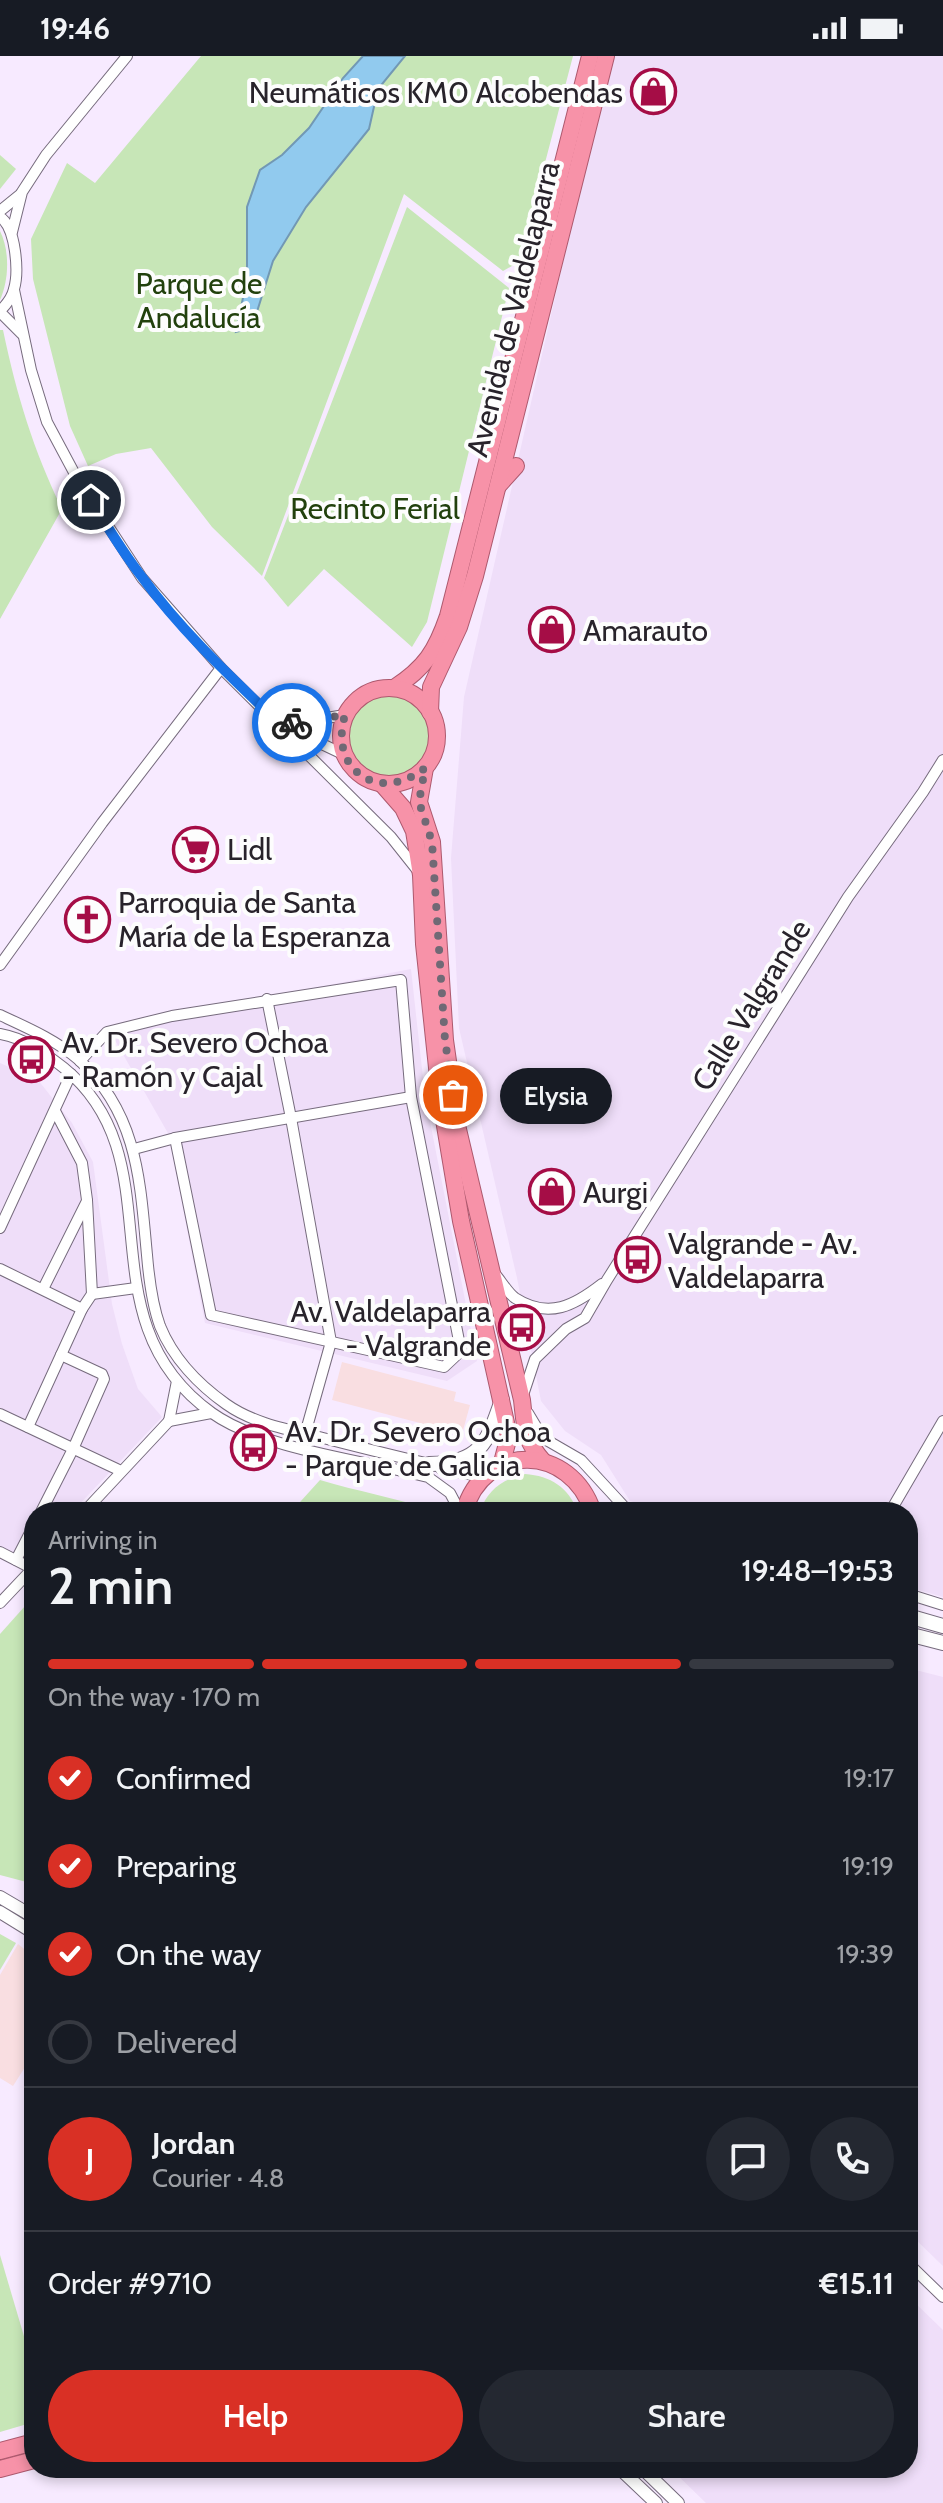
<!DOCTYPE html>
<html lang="en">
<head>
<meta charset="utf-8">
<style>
	body { margin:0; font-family:Cabin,sans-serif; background:#242831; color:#f1f3f6; height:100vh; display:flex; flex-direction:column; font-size:30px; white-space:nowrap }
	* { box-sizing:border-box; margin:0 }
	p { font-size:26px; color:#9ea1a6 }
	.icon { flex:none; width:44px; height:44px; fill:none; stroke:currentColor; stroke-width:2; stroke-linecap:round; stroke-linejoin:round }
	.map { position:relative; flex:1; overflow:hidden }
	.details { position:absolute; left:24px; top:1446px; width:894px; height:976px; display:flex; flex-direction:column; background:#171b24; border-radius:32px; box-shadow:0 4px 12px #0003 }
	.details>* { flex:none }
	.pin { position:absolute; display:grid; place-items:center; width:68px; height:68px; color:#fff; margin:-34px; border:4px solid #fff; border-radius:50%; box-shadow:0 2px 8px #0007 }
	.courier { position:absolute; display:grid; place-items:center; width:80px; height:80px; margin:-40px; border:6px solid #1a73e8; border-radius:50%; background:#fff; color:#222; box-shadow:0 2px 10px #0007 }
	.bubble { position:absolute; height:56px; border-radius:28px; background:#171b24; box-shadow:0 4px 12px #0003; font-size:26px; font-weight:600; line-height:56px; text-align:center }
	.summary em { font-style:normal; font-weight:600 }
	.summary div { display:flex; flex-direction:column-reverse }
	.summary { display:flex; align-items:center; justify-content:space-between; height:136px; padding:0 24px }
	h1 { font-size:52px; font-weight:600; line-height:60px }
	.bar { display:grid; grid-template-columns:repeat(4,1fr); gap:12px 8px; align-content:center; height:96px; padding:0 24px }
	.bar i { height:10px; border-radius:6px; background:#363941 }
	.bar .on { background:#d93025 }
	.bar p { grid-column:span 4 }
	.line { display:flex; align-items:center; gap:20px; padding:0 24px; border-top:2px solid #363941 }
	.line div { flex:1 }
	.round { display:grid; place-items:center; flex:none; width:84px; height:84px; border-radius:42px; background:#242831 }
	ol { padding:0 24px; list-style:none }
	li { display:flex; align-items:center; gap:24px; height:88px }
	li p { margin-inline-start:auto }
	li .icon { padding:8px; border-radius:50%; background:#d93025; color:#fff; stroke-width:4 }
	li:last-child { color:#9ea1a6 }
	li i { width:44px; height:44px; border:4px solid #363941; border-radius:50% }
	.action { display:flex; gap:16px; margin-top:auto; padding:16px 24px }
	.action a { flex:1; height:92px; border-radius:48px; background:#d93025; color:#fff; font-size:32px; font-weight:600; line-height:92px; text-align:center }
	.action a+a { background:#242831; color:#f1f3f6 }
	.status { display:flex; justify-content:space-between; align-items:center; height:56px; padding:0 40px; background:#171b24; direction:ltr }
	.status svg { height:22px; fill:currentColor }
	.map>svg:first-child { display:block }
	.built { fill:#efdef9 }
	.education { fill:#f9dee1 }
	.green { fill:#c7e6b7 }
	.water { fill:#91caee; stroke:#7298b4; stroke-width:2 }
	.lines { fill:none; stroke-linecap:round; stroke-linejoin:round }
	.minor-casing { stroke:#766b7d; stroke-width:12 }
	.tertiary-casing { stroke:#766b7d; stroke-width:14 }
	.secondary-casing { stroke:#766b7d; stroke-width:16 }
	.trunk-casing { stroke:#ad596e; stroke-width:18 }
	.minor { stroke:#fff; stroke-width:10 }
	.tertiary { stroke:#fff; stroke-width:12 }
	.secondary { stroke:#fff; stroke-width:14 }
	.trunk { stroke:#f792a8; stroke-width:16 }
	.done { stroke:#706975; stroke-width:8; stroke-dasharray:0 14.4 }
	.route { stroke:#1a73e8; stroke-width:10 }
	.labels { text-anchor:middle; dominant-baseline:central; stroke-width:8; stroke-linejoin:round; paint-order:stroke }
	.poi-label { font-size:30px; fill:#28232b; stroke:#fdfdfd; text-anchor:start }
	.park-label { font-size:30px; fill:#22410d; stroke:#fdfdfd }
	.street-label { font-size:30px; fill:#28232b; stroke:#fdfdfd }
</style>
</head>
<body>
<div class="status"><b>19:46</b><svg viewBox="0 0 49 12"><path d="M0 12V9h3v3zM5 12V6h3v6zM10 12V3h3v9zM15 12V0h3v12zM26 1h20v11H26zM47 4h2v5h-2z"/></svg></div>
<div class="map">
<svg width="943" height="2447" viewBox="0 0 943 2447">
	<rect width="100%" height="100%" fill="#f7eaff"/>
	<g class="built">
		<path d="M610,0H943V1541L908,1531V1456H667L630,1445L601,1399L565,1375L541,1345L517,1222L459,972L451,802L464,641Z"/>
		<path d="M411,913L425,1040L477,1305L447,1325L205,1267L169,1079L108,972Z"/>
		<path d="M0,1007L38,1024L72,1067L93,1106L112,1248L122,1288L138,1333L162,1361L72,1456H34V1496L19,1512L0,1501Z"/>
		<path d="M908,1612L943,1621V2210L908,2176Z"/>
		<path d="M908,2240L943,2274V2447H706L670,2412H908Z"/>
	</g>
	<g class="education">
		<path d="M342,1306L456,1336L454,1345L470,1349L462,1378L332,1344Z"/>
		<path d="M18,1888L34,1901V1997L13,2030L0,2022V1919Z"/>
	</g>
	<g class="green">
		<path d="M201,0H573L519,206L503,215L404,138L262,520L212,471L151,392L116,398L88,410L70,370L33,223L31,183L67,107L95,127Z"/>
		<path d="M0,99L16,113L0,133Z"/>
		<path d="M407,151L509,232L427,566L412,591L324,513L288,551L264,522Z"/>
		<path d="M0,175C10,195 9,224 0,244Z"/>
		<path d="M0,274H3C17,340 33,393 62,453L0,563Z"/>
		<circle cx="389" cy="680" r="43"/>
		<path d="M525,1418C551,1420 568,1431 578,1456H480C487,1434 503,1423 525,1418Z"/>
		<path d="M320,1424C357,1435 394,1442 431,1453L433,1456H291Z"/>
		<path d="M34,1540V1828L0,1819V1578Z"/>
		<path d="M0,1878L16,1887L0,1914Z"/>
		<path d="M0,2199L34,2314V2366L0,2376Z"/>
	</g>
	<path class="water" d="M363,0H405L378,33L369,73L306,151L273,205L255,262L248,264V273L236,276L247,222V151L260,114L282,99L309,72L343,22Z"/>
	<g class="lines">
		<defs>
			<g id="minor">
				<path d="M0,155L21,138"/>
				<path d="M0,161C16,171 19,216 14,233C12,242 6,249 0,255"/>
				<path d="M12,176L22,136L46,99L127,0"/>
				<path d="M14,234L31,314L47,366L78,424L142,522L221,612L391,781L418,815"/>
				<path d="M0,256L22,278"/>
				<path d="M283,669L345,659"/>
				<path d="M286,671L345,699"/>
				<path d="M0,909L102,767L221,612"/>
				<path d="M267,943L291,1062L331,1286L305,1378"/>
				<path d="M0,959C28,972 56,984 79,1004C138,1058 140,1125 147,1199C149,1223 152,1248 160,1270C173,1302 199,1329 226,1348C254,1368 290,1374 323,1382C359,1391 394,1400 429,1408"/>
				<path d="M0,978C24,982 45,997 64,1012C179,1106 79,1262 212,1357C262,1393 366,1405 428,1421L450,1437L460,1456"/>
				<path d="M80,1005L107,976L172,960L401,924L411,1041L461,1295L444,1311L211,1259L175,1082"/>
				<path d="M134,1093L175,1082L411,1041"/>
				<path d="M0,1172L71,1018"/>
				<path d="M0,1213L82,1253"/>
				<path d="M495,1218C501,1225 508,1237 515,1242C549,1264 575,1249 602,1228"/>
				<path d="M43,1233L87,1145"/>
				<path d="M92,1238L136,1232"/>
				<path d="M522,1342L535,1303L566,1273L585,1262L607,1224L848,841L923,736L943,704"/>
				<path d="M528,1357L543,1382L581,1404L629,1456"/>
				<path d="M0,1358L121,1415"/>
				<path d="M169,1365L211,1357"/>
				<path d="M169,1365L177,1325"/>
				<path d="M28,1371L82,1253L92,1238L87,1144L82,1107L55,1055"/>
				<path d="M41,1456L73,1393L104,1323L102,1318L61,1299"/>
				<path d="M84,1456L169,1365"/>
				<path d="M890,1456L943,1365"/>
				<path d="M0,1496L33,1513"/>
				<path d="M16,1504L34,1469"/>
				<path d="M908,1538L943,1549"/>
				<path d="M0,1547L34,1511"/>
				<path d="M908,2207L943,2241"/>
			</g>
			<g id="tertiary">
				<path d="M0,1841L34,1861"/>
				<path d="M0,1856L34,1877"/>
				<path d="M619,2412L656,2447"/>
				<path d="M642,2412L678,2447"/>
			</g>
			<g id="secondary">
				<path d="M429,1408C480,1407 487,1388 502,1344"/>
				<path d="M442,1411L473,1417L496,1412"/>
				<path d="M908,1560L943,1570"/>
				<path d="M908,1578L943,1587"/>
			</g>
			<g id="trunk">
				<path d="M498,430L516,410"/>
				<path d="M394,632C425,612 436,595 448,560L590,0"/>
				<circle cx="389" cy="680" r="48"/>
				<path d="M430,656L431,631L459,571L475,520L606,0"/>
				<path d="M425,712L419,746L432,786L445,984L457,1069L522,1344C525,1370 524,1384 543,1405"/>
				<path d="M382,728L403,752L414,775L421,819L424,888L440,1040L461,1165L509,1380L501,1410"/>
				<path d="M464,1456C484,1385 571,1388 593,1456"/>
				<path d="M0,2395L34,2386"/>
				<path d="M0,2413L34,2404"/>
			</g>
		</defs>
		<use href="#minor" class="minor-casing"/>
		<use href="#tertiary" class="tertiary-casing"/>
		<use href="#secondary" class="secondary-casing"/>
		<use href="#trunk" class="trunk-casing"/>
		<use href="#minor" class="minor"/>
		<use href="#tertiary" class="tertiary"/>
		<use href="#secondary" class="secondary"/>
		<use href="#trunk" class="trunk"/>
	</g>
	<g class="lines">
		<path class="done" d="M292,667L345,659C328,715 381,748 425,712L419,746L432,786L445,984L453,1039"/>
		<path class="route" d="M91,444C107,470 123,497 142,521C182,576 232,622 281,669L292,667"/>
	</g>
	<defs>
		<symbol id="shop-ring" viewBox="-11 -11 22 22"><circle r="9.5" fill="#fdfdfd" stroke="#a50d46" stroke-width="1.5"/><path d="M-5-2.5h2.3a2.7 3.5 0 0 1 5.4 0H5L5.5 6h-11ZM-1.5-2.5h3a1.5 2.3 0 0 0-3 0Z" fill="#a50d46"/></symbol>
		<symbol id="supermarket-ring" viewBox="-11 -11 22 22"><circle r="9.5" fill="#fdfdfd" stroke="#a50d46" stroke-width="1.5"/><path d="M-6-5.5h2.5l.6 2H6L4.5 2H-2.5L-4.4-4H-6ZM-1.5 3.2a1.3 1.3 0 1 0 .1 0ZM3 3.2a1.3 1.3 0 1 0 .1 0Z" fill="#a50d46"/></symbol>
		<symbol id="church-ring" viewBox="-11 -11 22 22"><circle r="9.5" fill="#fdfdfd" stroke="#a50d46" stroke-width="1.5"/><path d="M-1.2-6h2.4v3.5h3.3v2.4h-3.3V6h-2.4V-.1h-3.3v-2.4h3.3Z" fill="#a50d46"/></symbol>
		<symbol id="bus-ring" viewBox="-11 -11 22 22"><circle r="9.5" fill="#fdfdfd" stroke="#a50d46" stroke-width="1.5"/><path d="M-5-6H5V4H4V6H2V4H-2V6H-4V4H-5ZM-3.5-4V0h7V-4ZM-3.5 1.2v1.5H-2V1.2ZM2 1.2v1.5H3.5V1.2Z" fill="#a50d46"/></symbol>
	</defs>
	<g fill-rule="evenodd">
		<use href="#shop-ring" x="628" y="10" width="51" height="51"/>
		<use href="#shop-ring" x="526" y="548" width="51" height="51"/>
		<use href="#supermarket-ring" x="170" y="768" width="51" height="51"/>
		<use href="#church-ring" x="62" y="838" width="51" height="51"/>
		<use href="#bus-ring" x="6" y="978" width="51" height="51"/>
		<use href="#shop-ring" x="526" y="1110" width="51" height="51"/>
		<use href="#bus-ring" x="612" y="1178" width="51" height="51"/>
		<use href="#bus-ring" x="496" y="1246" width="51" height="51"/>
		<use href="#bus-ring" x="228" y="1366" width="51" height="51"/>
	</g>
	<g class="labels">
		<g class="poi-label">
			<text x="623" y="36" text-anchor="end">Neumáticos KM0 Alcobendas</text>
			<text x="583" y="574">Amarauto</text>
			<text x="227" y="793">Lidl</text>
			<text x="118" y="846">Parroquia de Santa<tspan x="118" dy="34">María de la Esperanza</tspan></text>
			<text x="62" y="986">Av. Dr. Severo Ochoa<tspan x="62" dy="34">- Ramón y Cajal</tspan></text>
			<text x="583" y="1136">Aurgi</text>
			<text x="668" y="1187">Valgrande - Av.<tspan x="668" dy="34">Valdelaparra</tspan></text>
			<text x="491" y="1255" text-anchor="end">Av. Valdelaparra<tspan x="491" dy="34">- Valgrande</tspan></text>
			<text x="285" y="1375">Av. Dr. Severo Ochoa<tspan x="285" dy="34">- Parque de Galicia</tspan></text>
		</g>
		<g class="park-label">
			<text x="199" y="227">Parque de<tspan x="199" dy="34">Andalucía</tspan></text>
			<text x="375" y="452">Recinto Ferial</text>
		</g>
		<g class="street-label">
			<text transform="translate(513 253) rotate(-76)">Avenida de Valdelaparra</text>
			<text transform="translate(751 949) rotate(-58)">Calle Valgrande</text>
		</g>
	</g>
</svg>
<div class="pin" style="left:453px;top:1039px;background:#ea580c"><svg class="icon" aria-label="bag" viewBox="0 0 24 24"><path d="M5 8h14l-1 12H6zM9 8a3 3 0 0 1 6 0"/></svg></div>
<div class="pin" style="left:91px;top:444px;background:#1f2937"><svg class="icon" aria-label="home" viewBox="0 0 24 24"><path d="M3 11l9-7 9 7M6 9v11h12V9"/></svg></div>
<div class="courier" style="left:292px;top:667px"><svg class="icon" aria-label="bike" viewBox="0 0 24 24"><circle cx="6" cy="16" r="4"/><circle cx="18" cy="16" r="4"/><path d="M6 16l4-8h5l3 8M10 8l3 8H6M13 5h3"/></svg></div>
<div class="bubble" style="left:500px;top:1012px;width:112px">Elysia</div>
<section class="details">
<div class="summary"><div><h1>2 min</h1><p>Arriving in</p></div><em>19:48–19:53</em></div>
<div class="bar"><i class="on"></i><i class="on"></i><i class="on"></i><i></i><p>On the way · 170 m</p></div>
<ol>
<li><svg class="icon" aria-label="check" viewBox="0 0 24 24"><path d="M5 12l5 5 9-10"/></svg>Confirmed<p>19:17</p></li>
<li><svg class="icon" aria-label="check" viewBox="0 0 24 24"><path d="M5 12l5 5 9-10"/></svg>Preparing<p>19:19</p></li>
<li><svg class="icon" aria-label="check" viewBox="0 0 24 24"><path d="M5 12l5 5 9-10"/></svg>On the way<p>19:39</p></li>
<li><i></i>Delivered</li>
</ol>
<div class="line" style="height:144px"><b class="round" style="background:#d93025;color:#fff">J</b><div><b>Jordan</b><p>Courier · 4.8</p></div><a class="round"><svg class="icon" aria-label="chat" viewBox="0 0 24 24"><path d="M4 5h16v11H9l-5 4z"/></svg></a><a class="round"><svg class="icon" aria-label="phone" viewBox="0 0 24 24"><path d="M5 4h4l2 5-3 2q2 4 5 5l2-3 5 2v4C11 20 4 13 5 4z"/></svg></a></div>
<div class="line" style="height:104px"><div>Order #9710</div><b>€15.11</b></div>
<div class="action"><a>Help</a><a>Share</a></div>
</section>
</div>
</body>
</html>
